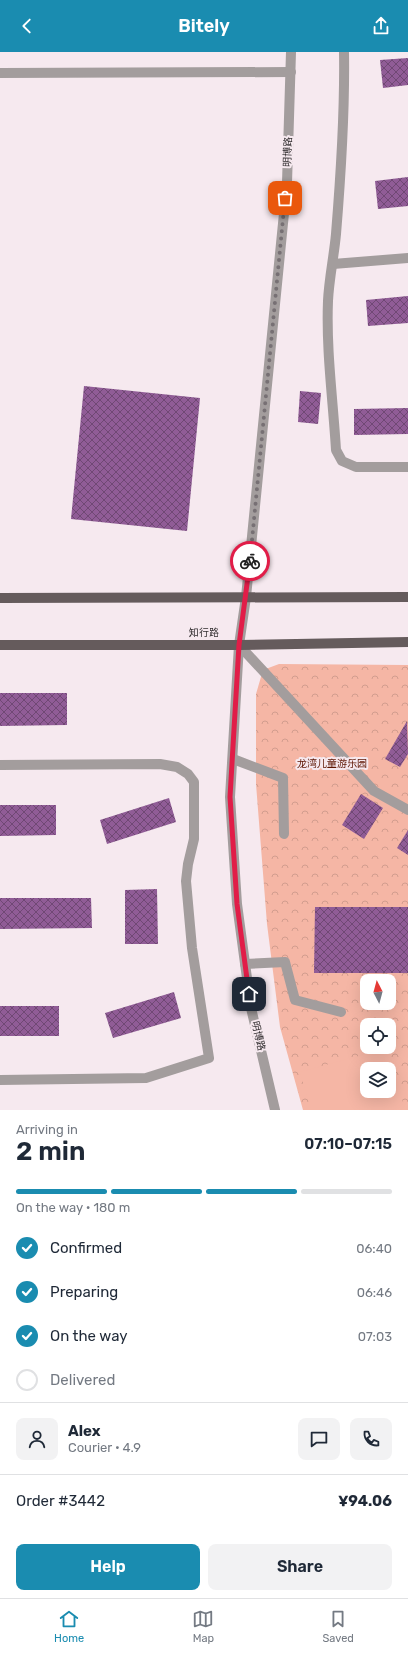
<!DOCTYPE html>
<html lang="en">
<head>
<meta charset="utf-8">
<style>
	body { margin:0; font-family:Rubik,"Noto Sans SC",sans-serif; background:#f2f2f3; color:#1f2937; height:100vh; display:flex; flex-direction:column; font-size:15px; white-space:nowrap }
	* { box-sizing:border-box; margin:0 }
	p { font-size:13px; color:#747a83 }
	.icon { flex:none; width:22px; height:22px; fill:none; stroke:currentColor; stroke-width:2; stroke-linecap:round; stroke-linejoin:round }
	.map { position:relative; height:1058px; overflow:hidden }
	.sheet { display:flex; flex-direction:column; background:#fff; flex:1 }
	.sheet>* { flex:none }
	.needle { width:26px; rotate:354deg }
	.buttons { position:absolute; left:360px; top:922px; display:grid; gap:8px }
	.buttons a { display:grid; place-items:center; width:36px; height:36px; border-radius:8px; background:#fff; box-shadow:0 4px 16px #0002; font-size:20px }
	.pin { position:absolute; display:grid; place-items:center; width:34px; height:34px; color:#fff; margin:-17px; border-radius:8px; box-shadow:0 2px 6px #0006 }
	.courier { position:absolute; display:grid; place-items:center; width:40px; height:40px; margin:-20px; border:3px solid #e11d48; border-radius:50%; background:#fff; color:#222; box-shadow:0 1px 5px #0007 }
	.overview em { font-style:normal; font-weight:600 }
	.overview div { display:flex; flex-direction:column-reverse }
	.overview { display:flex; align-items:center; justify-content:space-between; height:68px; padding:0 16px }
	h1 { font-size:26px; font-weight:600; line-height:30px }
	.bar { display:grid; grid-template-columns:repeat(4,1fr); gap:6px 4px; align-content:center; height:48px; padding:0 16px }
	.bar i { height:5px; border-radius:3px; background:#e0e1e3 }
	.bar .current { background:#1a8cb0 }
	.bar p { grid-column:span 4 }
	.line { display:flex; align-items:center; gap:10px; padding:0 16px; border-top:1px solid #e0e1e3 }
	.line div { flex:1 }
	.round { display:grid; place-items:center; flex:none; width:42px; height:42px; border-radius:8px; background:#f2f2f3 }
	ol { padding:0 16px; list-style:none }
	li { display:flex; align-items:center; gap:12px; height:44px }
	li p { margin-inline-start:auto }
	li .icon { padding:4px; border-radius:50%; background:#1a8cb0; color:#fff; stroke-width:4 }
	li:last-child { color:#747a83 }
	li i { width:22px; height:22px; border:2px solid #e0e1e3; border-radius:50% }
	.cta { display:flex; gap:8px; margin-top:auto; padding:8px 16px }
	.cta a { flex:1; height:46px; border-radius:8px; background:#1a8cb0; color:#fff; font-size:16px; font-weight:600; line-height:46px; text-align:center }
	.cta a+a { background:#f2f2f3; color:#1f2937 }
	header { display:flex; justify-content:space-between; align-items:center; height:52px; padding:0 16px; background:#1a8cb0; color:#fff; font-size:18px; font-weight:600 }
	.tabs { display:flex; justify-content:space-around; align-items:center; height:56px; border-top:1px solid #e0e1e3; background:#fff; font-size:11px; color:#747a83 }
	.tabs a { display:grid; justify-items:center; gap:2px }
	.tabs .current { color:#1a8cb0 }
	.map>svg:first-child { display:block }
	.park { fill:url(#park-crowns); fill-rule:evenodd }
	.pitch { fill:#f5b6a5; fill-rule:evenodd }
	.building { fill:url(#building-cross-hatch) }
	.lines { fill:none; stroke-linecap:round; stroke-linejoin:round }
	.minor { stroke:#a39d9d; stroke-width:10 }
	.major { stroke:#655b5c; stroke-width:10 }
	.done { stroke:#777074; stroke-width:4; stroke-dasharray:0 7.2 }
	.route { stroke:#e11d48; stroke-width:5 }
	.labels { text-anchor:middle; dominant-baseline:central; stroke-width:4; stroke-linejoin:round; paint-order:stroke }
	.street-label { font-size:10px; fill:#332f31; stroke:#f6e9ef }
	.park-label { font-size:10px; fill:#5c1400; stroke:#f6e9ef }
</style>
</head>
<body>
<header><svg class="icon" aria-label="back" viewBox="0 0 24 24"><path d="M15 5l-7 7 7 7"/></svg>Bitely<svg class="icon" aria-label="share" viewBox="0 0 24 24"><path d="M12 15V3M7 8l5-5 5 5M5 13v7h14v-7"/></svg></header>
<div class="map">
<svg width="408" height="1058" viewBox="0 0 408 1058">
	<defs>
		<pattern id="park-crowns" width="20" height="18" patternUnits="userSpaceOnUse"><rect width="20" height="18" fill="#f5b6a5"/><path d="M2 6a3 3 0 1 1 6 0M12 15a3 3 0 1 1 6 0" fill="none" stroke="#d29d8e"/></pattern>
		<pattern id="building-cross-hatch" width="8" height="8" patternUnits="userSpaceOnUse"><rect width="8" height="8" fill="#905c96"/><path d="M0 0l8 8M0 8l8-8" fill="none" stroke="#704874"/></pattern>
	</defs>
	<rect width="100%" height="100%" fill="#f6e9ef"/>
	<path class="park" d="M279,612L408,613V1058H303L280,975L267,872L256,732V642L263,618ZM367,929H389V951H367ZM367,973H389V995H367ZM367,1017H389V1039H367Z"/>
	<path class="pitch" d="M388,996L405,1058H311L300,1020ZM367,1017H389V1039H367Z"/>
	<g class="building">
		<path d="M408,6V33L383,36L380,8Z"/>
		<path d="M408,125V154L378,157L375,129Z"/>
		<path d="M408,244V271L368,274L366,248Z"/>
		<path d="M84,334L200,346L187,479L71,467Z"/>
		<path d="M300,339L321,341L318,372L298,370Z"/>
		<path d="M408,356V382L354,383V357Z"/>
		<path d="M0,641H67V673L0,674Z"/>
		<path d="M407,669L408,702L400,715L385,707Z"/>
		<path d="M361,742L383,756L364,787L342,773Z"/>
		<path d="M169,746L176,770L107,792L100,768Z"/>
		<path d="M0,753H56V783L0,784Z"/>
		<path d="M408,778V803L397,796Z"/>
		<path d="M157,837L158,892H125V838Z"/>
		<path d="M0,846H91L92,876L0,877Z"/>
		<path d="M315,855H408V921H314Z"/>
		<path d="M174,940L181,966L113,986L105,961Z"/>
		<rect x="0" y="954" width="59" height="30"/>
	</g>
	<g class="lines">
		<g class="minor">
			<path d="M344,0C345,61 341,121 336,182C334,204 329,227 328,249C326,298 333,348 336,398L342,409L356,415H408"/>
			<path d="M0,21L291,20"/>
			<path d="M333,212L408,206"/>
			<path d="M239,593L374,739L408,758"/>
			<path d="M233,707L283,726L284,782"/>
			<path d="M0,713L160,712L177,715L188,722L194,730V787L188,812L186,829L192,896L209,1006L146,1026L0,1028"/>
			<path d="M245,912L285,910L295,948L341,960"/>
			<path d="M275,1058L251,956L237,852L230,745L239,593L246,545L287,131L291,0"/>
		</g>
		<g class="major">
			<path d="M0,546L408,545"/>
			<path d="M0,593H239L408,590"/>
		</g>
	</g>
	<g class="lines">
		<path class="done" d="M250,509L285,146"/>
		<path class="route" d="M249,942L237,852L230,745L239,593L250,509"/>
	</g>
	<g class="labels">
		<g class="street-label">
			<text transform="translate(288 100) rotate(-88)">明博路</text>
			<text x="204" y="581">知行路</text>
			<text transform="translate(258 984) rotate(77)">明博路</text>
		</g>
		<g class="park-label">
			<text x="332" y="712">龙湾儿童游乐园</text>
		</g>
	</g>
</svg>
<div class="buttons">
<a><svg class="needle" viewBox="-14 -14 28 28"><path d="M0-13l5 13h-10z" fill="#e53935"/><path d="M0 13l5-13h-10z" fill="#747a83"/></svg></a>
<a><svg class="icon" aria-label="locate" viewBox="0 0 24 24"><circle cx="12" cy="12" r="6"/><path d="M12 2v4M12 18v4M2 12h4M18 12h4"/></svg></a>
<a><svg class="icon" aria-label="layers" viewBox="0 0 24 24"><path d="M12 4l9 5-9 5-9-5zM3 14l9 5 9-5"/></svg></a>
</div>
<div class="pin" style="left:285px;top:146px;background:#ea580c"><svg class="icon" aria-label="bag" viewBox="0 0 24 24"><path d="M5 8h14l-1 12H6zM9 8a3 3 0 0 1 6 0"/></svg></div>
<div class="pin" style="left:249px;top:942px;background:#1f2937"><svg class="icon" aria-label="home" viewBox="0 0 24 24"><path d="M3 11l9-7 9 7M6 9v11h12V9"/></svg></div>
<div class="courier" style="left:250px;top:509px"><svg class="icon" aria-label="bike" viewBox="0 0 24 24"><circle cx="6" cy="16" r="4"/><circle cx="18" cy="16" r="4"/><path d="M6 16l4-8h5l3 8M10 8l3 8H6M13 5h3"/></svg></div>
</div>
<section class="sheet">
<div class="overview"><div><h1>2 min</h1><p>Arriving in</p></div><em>07:10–07:15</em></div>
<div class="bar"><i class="current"></i><i class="current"></i><i class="current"></i><i></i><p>On the way · 180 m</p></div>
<ol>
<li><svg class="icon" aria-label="check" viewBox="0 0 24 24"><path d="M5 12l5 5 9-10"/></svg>Confirmed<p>06:40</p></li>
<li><svg class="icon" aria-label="check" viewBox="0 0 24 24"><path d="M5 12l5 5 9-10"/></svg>Preparing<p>06:46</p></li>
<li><svg class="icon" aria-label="check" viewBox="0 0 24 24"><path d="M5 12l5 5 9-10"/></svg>On the way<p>07:03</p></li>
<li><i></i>Delivered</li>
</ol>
<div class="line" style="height:72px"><a class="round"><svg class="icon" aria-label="person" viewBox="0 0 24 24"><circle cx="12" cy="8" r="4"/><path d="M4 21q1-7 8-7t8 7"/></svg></a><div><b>Alex</b><p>Courier · 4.9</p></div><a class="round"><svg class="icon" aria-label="chat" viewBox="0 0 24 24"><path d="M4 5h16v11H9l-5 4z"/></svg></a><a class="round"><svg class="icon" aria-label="phone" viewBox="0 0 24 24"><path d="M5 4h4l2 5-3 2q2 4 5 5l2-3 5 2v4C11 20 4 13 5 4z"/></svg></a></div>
<div class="line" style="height:52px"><div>Order #3442</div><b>¥94.06</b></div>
<div class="cta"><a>Help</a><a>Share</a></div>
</section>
<nav class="tabs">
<a class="current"><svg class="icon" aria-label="home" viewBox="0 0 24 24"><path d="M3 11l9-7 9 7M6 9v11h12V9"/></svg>Home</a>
<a><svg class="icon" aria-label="map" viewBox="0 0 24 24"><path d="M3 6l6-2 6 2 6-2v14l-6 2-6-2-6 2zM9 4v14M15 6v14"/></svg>Map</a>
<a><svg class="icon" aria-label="saved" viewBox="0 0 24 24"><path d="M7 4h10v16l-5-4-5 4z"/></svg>Saved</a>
</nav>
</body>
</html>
